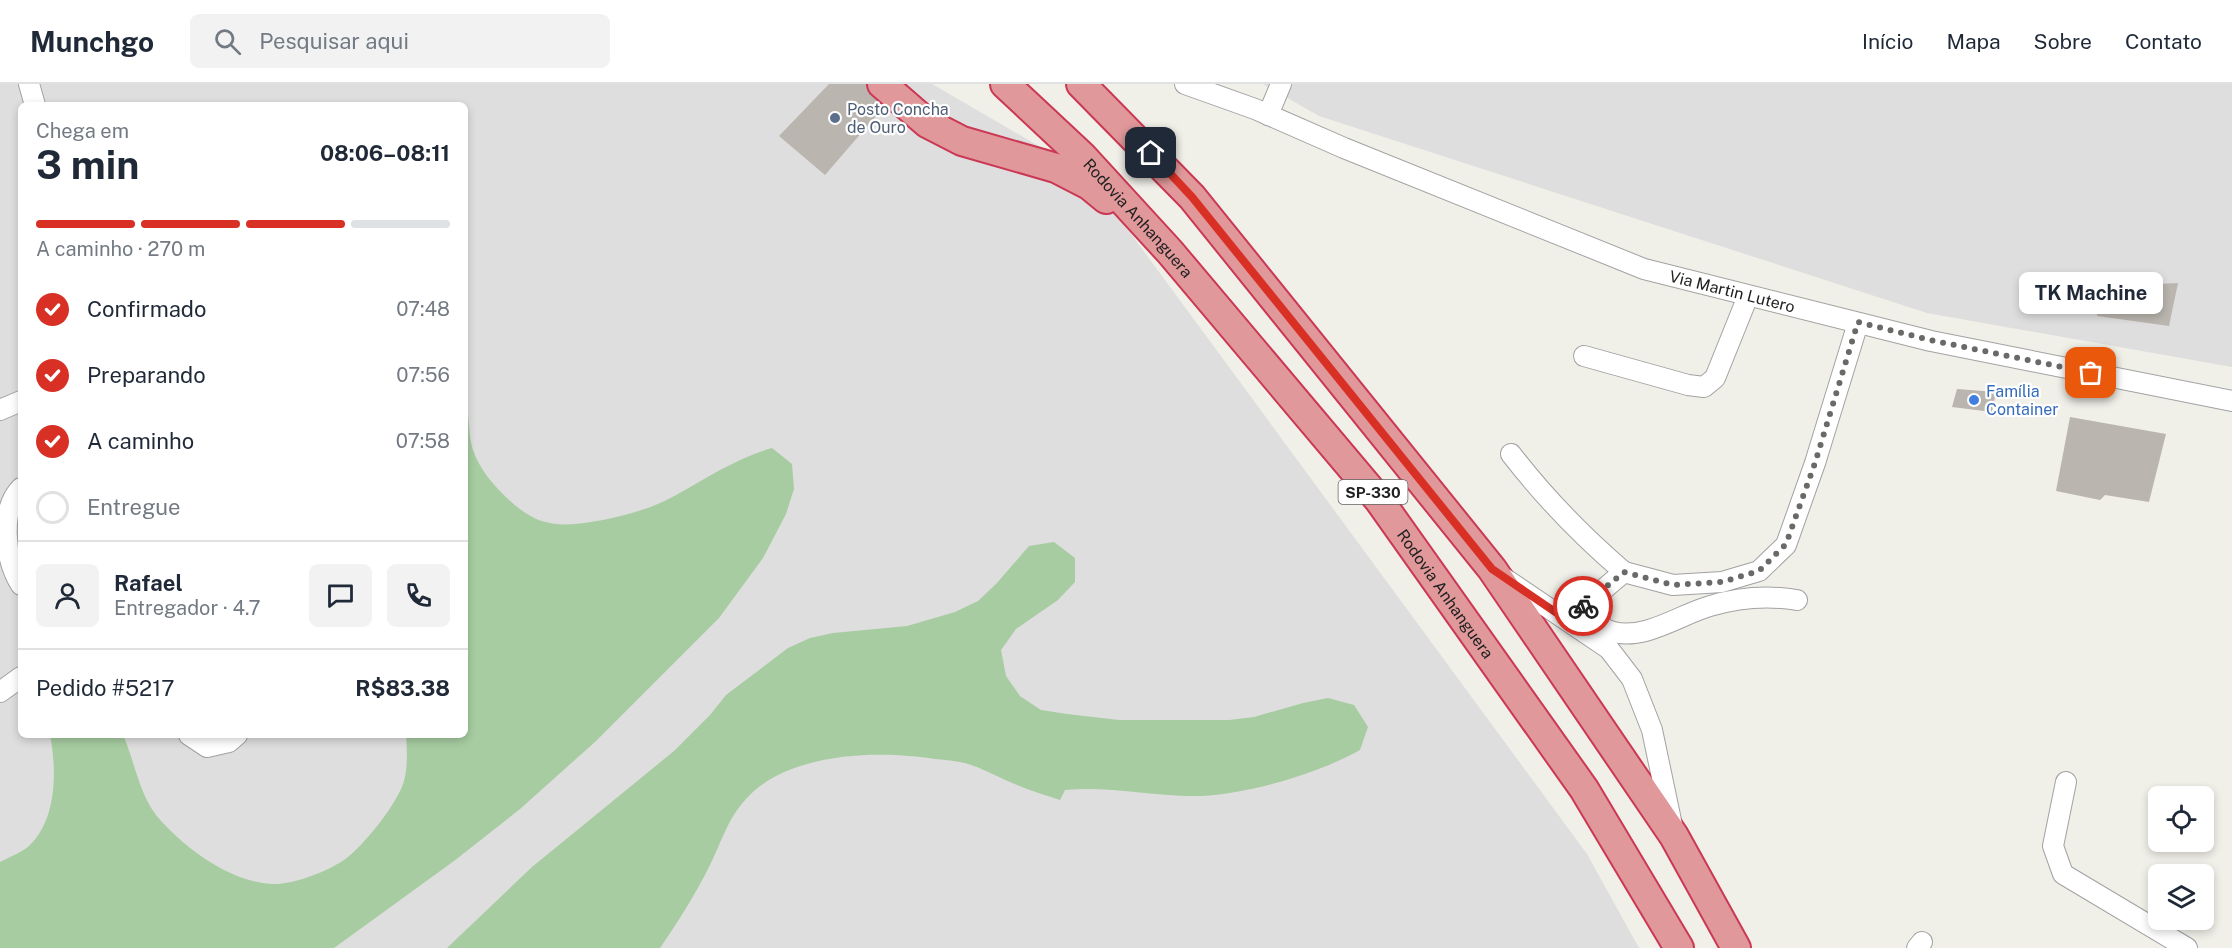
<!DOCTYPE html>
<html lang="pt">
<head>
<meta charset="utf-8">
<style>
	body { margin:0; font-family:"Public Sans",sans-serif; background:#f2f2f3; color:#1f2937; height:100vh; display:flex; flex-direction:column; font-size:22px; white-space:nowrap }
	* { box-sizing:border-box; margin:0 }
	p { font-size:20px; color:#747a83 }
	.icon { flex:none; width:33px; height:33px; fill:none; stroke:currentColor; stroke-width:2; stroke-linecap:round; stroke-linejoin:round }
	.map { position:relative; flex:1; overflow:hidden }
	.drawer { position:absolute; left:18px; top:18px; width:450px; height:636px; display:flex; flex-direction:column; background:#fff; border-radius:9px; box-shadow:0 3px 9px #0003 }
	.drawer>* { flex:none }
	.fabs { position:absolute; left:2148px; top:702px; display:grid; gap:12px }
	.fabs a { display:grid; place-items:center; width:66px; height:66px; border-radius:9px; background:#fff; box-shadow:0 3px 9px #0003; font-size:30px }
	.pin { position:absolute; display:grid; place-items:center; width:51px; height:51px; color:#fff; margin:-26px; border-radius:12px; box-shadow:0 3px 9px #0006 }
	.courier { position:absolute; display:grid; place-items:center; width:60px; height:60px; margin:-30px; border:4px solid #d93025; border-radius:50%; background:#fff; color:#222; box-shadow:0 2px 8px #0007 }
	.bubble { position:absolute; height:42px; border-radius:9px; background:#fff; box-shadow:0 3px 9px #0003; font-size:20px; font-weight:700; line-height:42px; text-align:center }
	.head em { font-style:normal; font-weight:700 }
	.head div { display:flex; flex-direction:column-reverse }
	.head { display:flex; align-items:center; justify-content:space-between; height:102px; padding:0 18px }
	h1 { font-size:39px; font-weight:700; line-height:45px }
	.bar { display:grid; grid-template-columns:repeat(4,1fr); gap:9px 6px; align-content:center; height:72px; padding:0 18px }
	.bar i { height:8px; border-radius:4px; background:#e0e1e3 }
	.bar .selected { background:#d93025 }
	.bar p { grid-column:span 4 }
	.line { display:flex; align-items:center; gap:15px; padding:0 18px; border-top:2px solid #e0e1e3 }
	.line div { flex:1 }
	.round { display:grid; place-items:center; flex:none; width:63px; height:63px; border-radius:9px; background:#f2f2f3 }
	ol { padding:0 18px; list-style:none }
	li { display:flex; align-items:center; gap:18px; height:66px }
	li p { margin-inline-start:auto }
	li .icon { padding:6px; border-radius:50%; background:#d93025; color:#fff; stroke-width:4 }
	li:last-child { color:#747a83 }
	li i { width:33px; height:33px; border:3px solid #e0e1e3; border-radius:50% }
	header { display:flex; align-items:center; gap:36px; box-sizing:border-box; height:84px; padding:0 30px; background:#fff; border-bottom:2px solid #e0e1e3 }
	header strong { font-size:28px }
	nav { display:flex; gap:33px; margin-inline-start:auto; font-size:21px }
	.search { width:420px; height:54px; background:#f2f2f3; display:flex; align-items:center; gap:15px; box-sizing:border-box; padding:0 21px; border-radius:9px; color:#747a83; font-size:22px }
	.map>svg:first-child { display:block }
	.residential { fill:#dfdede; fill-rule:evenodd }
	.forest { fill:#a7cca1 }
	.building { fill:#bab5ae }
	.lines { fill:none; stroke-linecap:round; stroke-linejoin:round }
	.minor-casing { stroke:#a2a2a2; stroke-width:22 }
	.highway-casing { stroke:#cb3854; stroke-width:32 }
	.minor { stroke:#fff; stroke-width:20 }
	.highway { stroke:#e0989a; stroke-width:28 }
	.done { stroke:#696967; stroke-width:6; stroke-dasharray:0 10.8 }
	.route { stroke:#d93025; stroke-width:8 }
	.service-dot { fill:#5c6f8a; stroke:#fff; stroke-width:2 }
	.shop-dot { fill:#3f7fe0; stroke:#fff; stroke-width:2 }
	.labels { text-anchor:middle; dominant-baseline:central; stroke-width:4.5; stroke-linejoin:round; paint-order:stroke }
	.shield { fill:#fff; stroke:#646464; stroke-width:1.5 }
	.shield-label { font-size:15px; font-weight:bold; fill:#212121 }
	.service-label { font-size:16px; fill:#4e5e75; stroke:#fff; text-anchor:start }
	.street-label { font-size:16px; fill:#212121; stroke:#fff }
	.shop-label { font-size:16px; fill:#366cbe; stroke:#fff; text-anchor:start }
</style>
</head>
<body>
<header>
<strong>Munchgo</strong>
<div class="search"><svg class="icon" aria-label="search" viewBox="0 0 24 24"><circle cx="10" cy="10" r="6"/><path d="M15 15l6 6"/></svg>Pesquisar aqui</div>
<nav><a>Início</a><a>Mapa</a><a>Sobre</a><a>Contato</a></nav>
</header>
<div class="map">
<svg width="2232" height="864" viewBox="0 0 2232 864">
	<rect width="100%" height="100%" fill="#f0efe8"/>
	<g class="residential">
		<path d="M0,0H932L1087,90L1587,770L1639,864H0ZM21,21H465V651H21Z"/>
		<path d="M1263,0H2232V283L1927,229L1319,32Z"/>
	</g>
	<g class="forest">
		<path d="M465,316C470,332 468,350 473,366C479,384 493,401 507,414C534,440 554,444 591,438C621,433 650,426 678,410C710,392 736,375 772,364L792,380L794,405L786,430L763,474L719,534L595,658L520,725L454,777L334,864H0V778C9,773 21,769 29,762C57,736 57,686 50,651H123C136,680 139,714 162,738C189,767 230,797 271,800C293,801 326,788 344,776C363,763 398,719 404,697C408,682 407,666 406,651H465Z"/>
		<path d="M1054,458L1075,474V498L1058,516L1016,545L1001,566L1006,592L1020,612L1041,626L1067,630L1119,636H1229L1254,633L1303,619L1328,614L1354,621L1368,643L1360,666C1318,690 1237,714 1188,712C1146,711 1107,702 1065,706L1060,716C1046,711 1031,707 1017,701C1001,695 987,686 971,681C960,677 947,676 935,675C878,666 788,668 746,715C728,734 721,759 709,783C695,811 678,838 660,864H447L532,783L674,667L710,631L726,611L788,564L810,554L833,549L907,542L955,528L978,517L996,500L1029,462Z"/>
	</g>
	<g class="building">
		<path d="M829,0H869L889,17L825,91L779,52Z"/>
		<path d="M2103,198L2154,209L2156,200L2178,199L2169,242L2097,232Z"/>
		<path d="M1957,305L1996,308L1992,328L1952,323Z"/>
		<path d="M2070,333L2166,350L2149,418L2105,411L2100,416L2056,407Z"/>
	</g>
	<g class="lines">
		<defs>
			<g id="minor">
				<path d="M29,0L35,21"/>
				<path id="s1" d="M1185,0L1255,25L1344,64L1644,185L1931,257L2232,317"/>
				<path d="M1268,31L1281,0"/>
				<path d="M1584,272L1688,301L1704,303L1715,294L1748,212"/>
				<path d="M0,326L21,317"/>
				<path d="M1511,370C1545,414 1582,452 1624,488L1567,536"/>
				<path d="M21,404C0,425 4,474 21,501"/>
				<path d="M1624,488L1673,501L1722,498L1759,487L1786,461L1815,379L1858,239"/>
				<path d="M1504,494L1609,565L1632,595L1652,646L1672,741"/>
				<path d="M1576,527C1587,533 1601,545 1613,548C1646,556 1679,531 1710,522C1740,513 1767,511 1797,516"/>
				<path d="M0,608L21,593"/>
				<path d="M189,651L207,663L229,658L237,651"/>
				<path d="M2066,698L2053,762L2063,790L2187,864"/>
				<path d="M1917,864L1922,858"/>
			</g>
			<g id="highway">
				<path d="M882,0L927,39L962,57L1056,84L1089,101L1106,115"/>
				<path id="s2" d="M1005,0L1083,73L1170,168L1379,416L1584,705L1679,864"/>
				<path d="M1081,0L1192,113L1492,485L1674,752L1736,864"/>
			</g>
		</defs>
		<use href="#minor" class="minor-casing"/>
		<use href="#highway" class="highway-casing"/>
		<use href="#minor" class="minor"/>
		<use href="#highway" class="highway"/>
	</g>
	<g class="lines">
		<path class="done" d="M1583,522L1624,488L1673,501L1722,498L1759,487L1786,460L1815,379L1858,238L1930,256L2091,289"/>
		<path class="route" d="M1151,69L1192,113L1492,485L1567,536L1583,522"/>
	</g>
	<circle class="service-dot" cx="835" cy="34" r="6"/>
	<circle class="shop-dot" cx="1974" cy="316" r="6"/>
	<g class="labels">
		<rect class="shield" x="1338.5" y="396" width="69" height="24" rx="4.5"/>
		<g class="shield-label">
			<text x="1373" y="408">SP-330</text>
		</g>
		<g class="service-label">
			<text x="847" y="25">Posto Concha<tspan x="847" dy="18">de Ouro</tspan></text>
		</g>
		<g class="street-label">
			<text stroke="none"><textPath href="#s2" startOffset="189">Rodovia Anhanguera</textPath></text>
			<text stroke="none"><textPath href="#s1" startOffset="586">Via Martin Lutero</textPath></text>
			<text stroke="none"><textPath href="#s2" startOffset="675">Rodovia Anhanguera</textPath></text>
		</g>
		<g class="shop-label">
			<text x="1986" y="307">Família<tspan x="1986" dy="18">Container</tspan></text>
		</g>
	</g>
</svg>
<div class="fabs">
<a><svg class="icon" aria-label="locate" viewBox="0 0 24 24"><circle cx="12" cy="12" r="6"/><path d="M12 2v4M12 18v4M2 12h4M18 12h4"/></svg></a>
<a><svg class="icon" aria-label="layers" viewBox="0 0 24 24"><path d="M12 4l9 5-9 5-9-5zM3 14l9 5 9-5"/></svg></a>
</div>
<div class="pin" style="left:2091px;top:289px;background:#ea580c"><svg class="icon" aria-label="bag" viewBox="0 0 24 24"><path d="M5 8h14l-1 12H6zM9 8a3 3 0 0 1 6 0"/></svg></div>
<div class="pin" style="left:1151px;top:69px;background:#1f2937"><svg class="icon" aria-label="home" viewBox="0 0 24 24"><path d="M3 11l9-7 9 7M6 9v11h12V9"/></svg></div>
<div class="courier" style="left:1583px;top:522px"><svg class="icon" aria-label="bike" viewBox="0 0 24 24"><circle cx="6" cy="16" r="4"/><circle cx="18" cy="16" r="4"/><path d="M6 16l4-8h5l3 8M10 8l3 8H6M13 5h3"/></svg></div>
<div class="bubble" style="left:2019px;top:188px;width:144px">TK Machine</div>
<section class="drawer">
<div class="head"><div><h1>3 min</h1><p>Chega em</p></div><em>08:06–08:11</em></div>
<div class="bar"><i class="selected"></i><i class="selected"></i><i class="selected"></i><i></i><p>A caminho · 270 m</p></div>
<ol>
<li><svg class="icon" aria-label="check" viewBox="0 0 24 24"><path d="M5 12l5 5 9-10"/></svg>Confirmado<p>07:48</p></li>
<li><svg class="icon" aria-label="check" viewBox="0 0 24 24"><path d="M5 12l5 5 9-10"/></svg>Preparando<p>07:56</p></li>
<li><svg class="icon" aria-label="check" viewBox="0 0 24 24"><path d="M5 12l5 5 9-10"/></svg>A caminho<p>07:58</p></li>
<li><i></i>Entregue</li>
</ol>
<div class="line" style="height:108px"><a class="round"><svg class="icon" aria-label="person" viewBox="0 0 24 24"><circle cx="12" cy="8" r="4"/><path d="M4 21q1-7 8-7t8 7"/></svg></a><div><b>Rafael</b><p>Entregador · 4.7</p></div><a class="round"><svg class="icon" aria-label="chat" viewBox="0 0 24 24"><path d="M4 5h16v11H9l-5 4z"/></svg></a><a class="round"><svg class="icon" aria-label="phone" viewBox="0 0 24 24"><path d="M5 4h4l2 5-3 2q2 4 5 5l2-3 5 2v4C11 20 4 13 5 4z"/></svg></a></div>
<div class="line" style="height:78px"><div>Pedido #5217</div><b>R$83.38</b></div>
</section>
</div>
</body>
</html>
